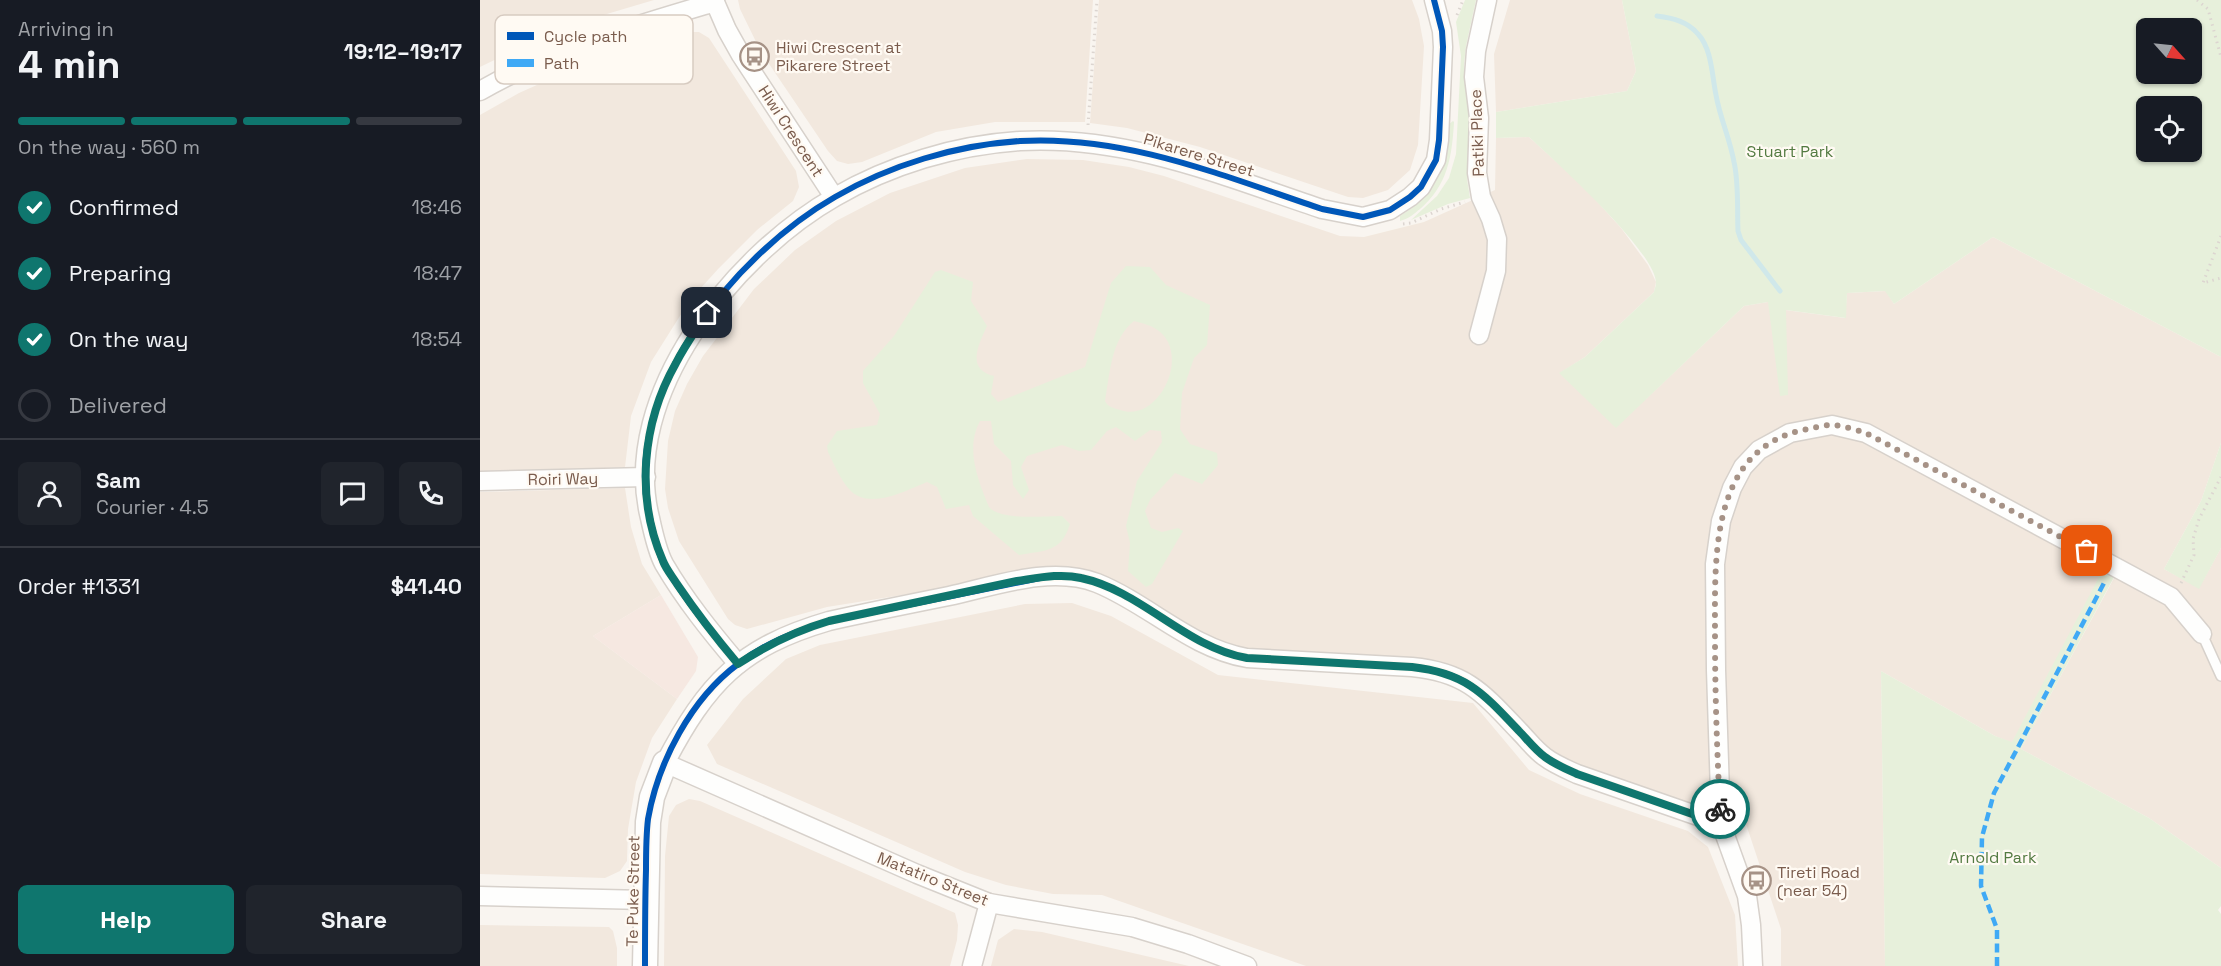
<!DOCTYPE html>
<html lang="en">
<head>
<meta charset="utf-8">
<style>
	body { margin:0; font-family:"Space Grotesk",sans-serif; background:#20242c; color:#f1f3f6; height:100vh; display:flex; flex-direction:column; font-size:22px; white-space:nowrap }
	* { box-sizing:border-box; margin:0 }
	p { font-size:20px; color:#9ea1a6 }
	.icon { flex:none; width:33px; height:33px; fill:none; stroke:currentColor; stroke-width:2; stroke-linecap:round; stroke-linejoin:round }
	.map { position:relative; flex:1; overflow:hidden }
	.sheet { display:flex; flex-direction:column; background:#171b24; width:480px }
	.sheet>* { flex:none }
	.needle { width:39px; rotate:117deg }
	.fabs { position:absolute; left:1656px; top:18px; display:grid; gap:12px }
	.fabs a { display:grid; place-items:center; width:66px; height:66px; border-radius:9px; background:#171b24; box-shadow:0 2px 4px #0004; font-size:30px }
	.pin { position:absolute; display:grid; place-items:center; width:51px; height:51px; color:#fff; margin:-26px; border-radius:12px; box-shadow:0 3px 9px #0006 }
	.courier { position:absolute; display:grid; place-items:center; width:60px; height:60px; margin:-30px; border:4px solid #0f766e; border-radius:50%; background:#fff; color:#222; box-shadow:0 2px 8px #0007 }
	.overview em { font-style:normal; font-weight:600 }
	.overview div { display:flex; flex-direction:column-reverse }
	.overview { display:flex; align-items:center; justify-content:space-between; height:102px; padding:0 18px }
	h1 { font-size:39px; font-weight:600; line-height:45px }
	.bar { display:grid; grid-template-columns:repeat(4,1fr); gap:9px 6px; align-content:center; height:72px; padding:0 18px }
	.bar i { height:8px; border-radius:4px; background:#363941 }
	.bar .current { background:#0f766e }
	.bar p { grid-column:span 4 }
	.line { display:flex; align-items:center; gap:15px; padding:0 18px; border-top:2px solid #363941 }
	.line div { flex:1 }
	.round { display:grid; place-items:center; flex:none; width:63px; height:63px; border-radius:9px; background:#20242c }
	ol { padding:0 18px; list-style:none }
	li { display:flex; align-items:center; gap:18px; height:66px }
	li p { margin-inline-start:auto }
	li .icon { padding:6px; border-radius:50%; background:#0f766e; color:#fff; stroke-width:4 }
	li:last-child { color:#9ea1a6 }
	li i { width:33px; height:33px; border:3px solid #363941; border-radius:50% }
	.primary-button { display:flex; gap:12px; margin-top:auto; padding:12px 18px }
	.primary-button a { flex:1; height:69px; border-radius:9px; background:#0f766e; color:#fff; font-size:24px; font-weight:600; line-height:69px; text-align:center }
	.primary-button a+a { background:#20242c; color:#f1f3f6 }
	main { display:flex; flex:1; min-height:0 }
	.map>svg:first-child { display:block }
	.residential { fill:#f2e8de }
	.commercial { fill:#f6e8e1 }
	.green { fill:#e7f0db; fill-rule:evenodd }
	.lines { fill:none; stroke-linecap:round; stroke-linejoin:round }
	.stream { stroke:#d0e8ea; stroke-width:5 }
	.service-casing { stroke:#d7d1cb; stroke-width:12 }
	.minor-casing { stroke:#d7d1cb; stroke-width:21 }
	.tertiary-casing { stroke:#d7d1cb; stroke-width:27 }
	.path { stroke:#dcd5d0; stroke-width:3; stroke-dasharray:1.5 4.5; stroke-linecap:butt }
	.service { stroke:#fefefd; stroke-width:9 }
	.minor { stroke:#fefefd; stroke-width:18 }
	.tertiary { stroke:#fefefd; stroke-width:24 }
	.quiet { stroke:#3fa9f5; stroke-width:4.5; stroke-dasharray:9 4.5; stroke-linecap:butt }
	.cycleway-casing { stroke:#fffaf3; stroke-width:10 }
	.cycleway { stroke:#0057b8; stroke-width:6 }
	.done { stroke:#a69286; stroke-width:6; stroke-dasharray:0 10.8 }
	.route { stroke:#0f766e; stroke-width:8 }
	.labels { text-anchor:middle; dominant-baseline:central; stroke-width:4.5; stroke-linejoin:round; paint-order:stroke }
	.poi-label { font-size:16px; fill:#7a5c4d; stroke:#fffaf3; text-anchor:start }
	.street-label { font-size:16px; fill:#7a5c4d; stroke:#fffaf3 }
	.park-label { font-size:16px; fill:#537a41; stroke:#fffaf3 }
	.key { fill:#fffaf3; stroke:#d7cbc1; stroke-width:1.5 }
	.key-label { font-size:16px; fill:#7a5c4d }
</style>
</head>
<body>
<main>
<section class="sheet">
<div class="overview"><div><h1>4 min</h1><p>Arriving in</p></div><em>19:12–19:17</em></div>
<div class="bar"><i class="current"></i><i class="current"></i><i class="current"></i><i></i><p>On the way · 560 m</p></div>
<ol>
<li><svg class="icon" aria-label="check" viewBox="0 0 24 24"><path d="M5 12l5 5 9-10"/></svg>Confirmed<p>18:46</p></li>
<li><svg class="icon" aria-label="check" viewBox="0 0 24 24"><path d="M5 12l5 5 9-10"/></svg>Preparing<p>18:47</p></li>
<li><svg class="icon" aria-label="check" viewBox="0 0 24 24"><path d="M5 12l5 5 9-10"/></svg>On the way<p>18:54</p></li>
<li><i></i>Delivered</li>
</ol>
<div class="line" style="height:108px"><a class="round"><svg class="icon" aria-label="person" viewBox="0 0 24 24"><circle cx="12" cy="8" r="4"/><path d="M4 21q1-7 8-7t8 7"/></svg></a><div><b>Sam</b><p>Courier · 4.5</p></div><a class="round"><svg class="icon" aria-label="chat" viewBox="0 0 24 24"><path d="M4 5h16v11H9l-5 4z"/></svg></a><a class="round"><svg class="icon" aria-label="phone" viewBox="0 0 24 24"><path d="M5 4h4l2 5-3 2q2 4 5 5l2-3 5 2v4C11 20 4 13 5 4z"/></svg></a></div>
<div class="line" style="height:78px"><div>Order #1331</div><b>$41.40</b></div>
<div class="primary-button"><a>Help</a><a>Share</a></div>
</section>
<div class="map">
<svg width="1741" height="966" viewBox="0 0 1741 966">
	<rect width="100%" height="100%" fill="#f9f5f0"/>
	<g class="residential">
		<path d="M0,0H174L83,27L0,67Z"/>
		<path d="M258,0H613L605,122H515L456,132L382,162L368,164L357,161L348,151L281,52L260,9Z"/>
		<path d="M619,0H932L939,19L944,46L938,145L930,170L908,190L883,198L868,197L720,147L647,128L610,123Z"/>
		<path d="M1030,0H1142L1156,71L1147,91L1016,112L1014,54Z"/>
		<path d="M206,32H219L229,38L316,171L319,187L313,201L277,230L239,268L210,300L171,362L151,416L145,467L0,474V115L39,93L95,68Z"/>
		<path d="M1049,137L1104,187L1141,228L1168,265L1176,282L1174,292L1105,357L1080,373L1166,399L1264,306L1288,302L1305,310L1365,318L1367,293L1406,291L1414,304L1513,237L1741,357V443L1721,501L1684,569L1719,588L1741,548V868L1669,818L1541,749L1639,569L1566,679L1532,743L1515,736L1401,671L1405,966H1301V929L1257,797L1241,824L1074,762L1010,702L977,687L944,675L746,656L611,585L566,572L347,607L267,629L255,625L248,619L199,541L188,508L185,489L188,441L195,411L207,384L223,356L274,289L315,250L356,221L410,193L485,168L547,159L603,160L649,167L684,176L860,236L884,237L944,222L1015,190L1016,138Z"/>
		<path d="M145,488L151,527L162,564L181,595L113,636L197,699L172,738L156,782L148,829L147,861L140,871L125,878L0,874V492Z"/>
		<path d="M592,603L631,616L738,675L993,703L1049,770L1100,794L1208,831L1228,847L1255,915L1258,966H826L622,895L573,894L526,885L485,872L237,764L227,745L263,699L306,659L340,645L545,604Z"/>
		<path d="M209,799L220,801L475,913L478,925L477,940L470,966H184L185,856L189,816L196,805Z"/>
		<path d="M0,925L129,927L133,931L137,948V966H0Z"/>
		<path d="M534,929L562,932L709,966H511L518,940Z"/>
	</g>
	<path class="commercial" d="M181,595L218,657L216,671L197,699L113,636Z"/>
	<g class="green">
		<path d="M985,0H996L986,46L984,65L989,117L987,179L990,198L968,204L931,220L957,196L969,178L976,154L981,56L976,22Z"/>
		<path d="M1142,0H1741V357L1513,237L1414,304L1405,291L1367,293L1366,318L1306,310L1308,395L1300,396L1288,302L1264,306L1136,428L1079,373L1105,357L1174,292C1174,289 1176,287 1176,283C1176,252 1074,160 1049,137L1016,138V112L1147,91L1156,71ZM1666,28H1712V74H1666ZM1666,106H1712V152H1666Z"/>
		<path d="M973,121L974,122C972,156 968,185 940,209C934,214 928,219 920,221V216C960,192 964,167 968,125Z"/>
		<path d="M646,266L670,267L686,285L730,305L727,345L714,358L702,393L700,429L710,444L737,453L738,465L722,484L695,473L670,500L665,511L671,528L682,532L698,528L703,531L672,584L666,587L648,571L650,543L646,526L657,481L682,442L681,431L670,430L655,441L636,427L627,431L611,450L599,451L582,445L547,456L541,467L549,490L543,499L533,485L531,461L514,444L511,421H500C485,449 498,480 509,507C521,521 564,516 582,516L590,524C581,553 565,550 539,555L493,516L489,505L466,509L457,487L447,482C425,491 388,511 369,489C360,479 354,464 348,452L347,446L357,431L397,425L400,414L383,383V371L414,336L455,272L461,270L493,282L491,301L507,326C498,346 486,369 514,376L511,394L518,402L605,367L631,283ZM654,321C661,323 670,325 676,329C713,352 679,424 640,410C633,408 628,407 625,401C630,373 631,339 654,321Z"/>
		<path d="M1741,443V548L1719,589L1684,569L1721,501Z"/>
		<path d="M1627,562L1639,568L1541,749L1669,818L1741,868V906L1738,910L1741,914V966H1405L1401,671L1515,736L1532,742Z"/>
	</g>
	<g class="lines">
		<path class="stream" d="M1177,16C1192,18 1207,21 1218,34C1232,49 1232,76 1236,95C1240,118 1250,139 1254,162C1259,184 1257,209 1258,231L1261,240L1300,291"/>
		<defs>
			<path id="service" d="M1722,634L1741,676"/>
			<g id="minor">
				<path d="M234,0L247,30L261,55L354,197"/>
				<path d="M0,91C73,49 154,26 235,2"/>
				<path d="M999,335L1016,271L1017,239L1011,219L1001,197L997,173L999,118L994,77L996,51L1007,0"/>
				<path d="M0,481L166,477"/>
				<path d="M258,664C231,632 205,600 184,564C177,551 173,532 170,518C139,395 255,254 355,197C410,165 476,145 540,141C647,135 743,176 842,209L883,217L910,210L930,197L941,187L956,160L959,140L963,47L962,31L954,0"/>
				<path d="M0,896L165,900"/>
				<path d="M492,966L509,903"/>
				<path d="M767,966L708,944L652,927L509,903L437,874L185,763C227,683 260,647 349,621C389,612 429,604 469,596C515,586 571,565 617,583C669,604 710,648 767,658L932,667C986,672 1003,693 1039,731C1047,739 1055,750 1065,757C1074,764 1086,769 1097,774L1241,824"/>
				<path d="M1273,966L1271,925L1267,896L1241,824L1236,670L1235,564L1241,521L1252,488L1263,467L1279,450L1310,433L1352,425L1386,433L1691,597L1722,634"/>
			</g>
			<path id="tertiary" d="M165,966L168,822L172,797L185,763"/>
		</defs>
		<use href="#service" class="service-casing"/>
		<use href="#minor" class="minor-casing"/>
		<use href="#tertiary" class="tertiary-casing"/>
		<g class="path">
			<path d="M1717,0L1728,9L1741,57"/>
			<path d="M977,15L983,0"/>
			<path d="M608,125L617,0"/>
			<path d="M923,224L931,223L961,209L985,202"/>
			<path d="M1741,236L1723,283L1741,278"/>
			<path d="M1701,583L1714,555L1713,539L1719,519L1741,477"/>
		</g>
		<use href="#service" class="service"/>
		<use href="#minor" class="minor"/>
		<use href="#tertiary" class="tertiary"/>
		<path class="quiet" d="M1517,966V929L1501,886L1502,837L1514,793L1624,583"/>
		<defs>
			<g id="cycleway">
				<path d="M258,664C231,632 205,600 184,564C177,551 173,532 170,518C139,395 255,254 355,197C410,165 476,145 540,141C647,135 743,176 842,209L883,217L910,210L930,197L941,187L956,160L959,140L963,47L962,31L954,0"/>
				<path d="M165,966C165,934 165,902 166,870C166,853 166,836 168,819C178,762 211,699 258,664C285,643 316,631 349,621L565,577C577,576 589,575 601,578C662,591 705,647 767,658L932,667C986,672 1003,693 1039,731C1047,739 1055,750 1065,757C1074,764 1086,769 1097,774L1241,824"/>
			</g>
		</defs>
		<use href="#cycleway" class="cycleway-casing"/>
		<use href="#cycleway" class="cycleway"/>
	</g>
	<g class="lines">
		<path class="done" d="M1240,809C1237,751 1235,693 1235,635C1235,557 1229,447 1328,429C1335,428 1343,425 1351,425C1362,425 1375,430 1386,433L1607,551"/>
		<path class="route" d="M227,313C217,329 205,345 196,363C162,423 155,497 183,561C186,569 192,576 197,584C216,612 236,638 258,664C287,645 315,631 349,621L537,581C558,578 580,573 601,578C662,591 705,647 767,658L932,667C986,673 1003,693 1039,731C1047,739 1055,750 1065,757C1074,764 1086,769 1097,774L1241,824L1240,809"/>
	</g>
	<defs>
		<symbol id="bus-ring" viewBox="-11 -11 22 22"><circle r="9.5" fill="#fffaf3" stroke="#a69286" stroke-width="1.5"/><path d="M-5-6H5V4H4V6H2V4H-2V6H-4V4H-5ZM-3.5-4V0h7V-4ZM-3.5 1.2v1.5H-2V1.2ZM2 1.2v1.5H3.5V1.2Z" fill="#a69286"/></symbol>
	</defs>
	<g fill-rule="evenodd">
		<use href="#bus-ring" x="258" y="40" width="33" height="33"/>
		<use href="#bus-ring" x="1260" y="864" width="33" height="33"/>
	</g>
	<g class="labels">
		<g class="poi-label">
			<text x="296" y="47">Hiwi Crescent at<tspan x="296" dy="18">Pikarere Street</tspan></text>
			<text x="1297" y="872">Tireti Road<tspan x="1297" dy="18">(near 54)</tspan></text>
		</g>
		<g class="street-label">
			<text transform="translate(311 131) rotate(57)">Hiwi Crescent</text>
			<text transform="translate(997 133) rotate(-92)">Patiki Place</text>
			<text transform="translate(719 155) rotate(17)">Pikarere Street</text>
			<text transform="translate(83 479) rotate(-1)">Roiri Way</text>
			<text transform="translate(453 879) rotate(22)">Matatiro Street</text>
			<text transform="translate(153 891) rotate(-89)">Te Puke Street</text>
		</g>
		<g class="park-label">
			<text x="1310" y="151">Stuart Park</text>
			<text x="1513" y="857">Arnold Park</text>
		</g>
	</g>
	<rect x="15" y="15" width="198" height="69" rx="9" class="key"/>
	<rect x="27" y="32" width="27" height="8" fill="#0057b8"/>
	<rect x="27" y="59" width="27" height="8" fill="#3fa9f5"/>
	<g class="key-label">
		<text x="64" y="42">Cycle path</text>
		<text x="64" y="69">Path</text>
	</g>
</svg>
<div class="fabs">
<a><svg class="needle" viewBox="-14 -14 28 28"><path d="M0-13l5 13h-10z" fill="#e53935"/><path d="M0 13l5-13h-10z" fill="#9ea1a6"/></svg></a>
<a><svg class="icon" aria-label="locate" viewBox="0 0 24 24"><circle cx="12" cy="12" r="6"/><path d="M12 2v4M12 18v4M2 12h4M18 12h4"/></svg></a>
</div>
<div class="pin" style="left:1607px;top:551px;background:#ea580c"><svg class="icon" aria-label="bag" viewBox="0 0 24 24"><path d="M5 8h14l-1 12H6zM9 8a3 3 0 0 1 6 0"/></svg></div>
<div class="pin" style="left:227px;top:313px;background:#1f2937"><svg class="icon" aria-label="home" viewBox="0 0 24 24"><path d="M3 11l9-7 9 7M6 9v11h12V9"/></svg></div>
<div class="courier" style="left:1240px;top:809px"><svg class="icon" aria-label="bike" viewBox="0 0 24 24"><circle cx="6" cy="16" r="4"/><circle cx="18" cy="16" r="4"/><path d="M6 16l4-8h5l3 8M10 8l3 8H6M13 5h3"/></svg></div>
</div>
</main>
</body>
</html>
